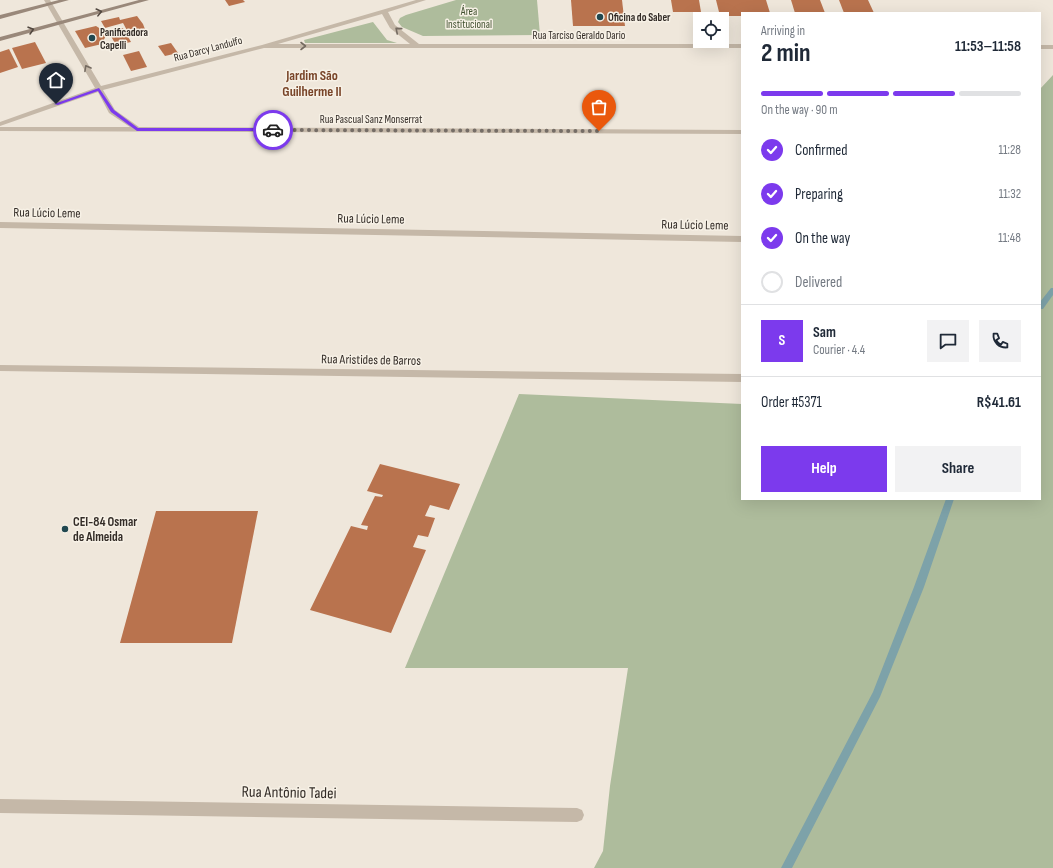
<!DOCTYPE html>
<html lang="en">
<head>
<meta charset="utf-8">
<style>
	body { margin:0; font-family:"Sofia Sans Condensed",sans-serif; background:#f2f2f3; color:#1f2937; height:100vh; display:flex; flex-direction:column; font-size:15px; white-space:nowrap }
	* { box-sizing:border-box; margin:0 }
	p { font-size:13px; color:#747a83 }
	.icon { flex:none; width:22px; height:22px; fill:none; stroke:currentColor; stroke-width:2; stroke-linecap:round; stroke-linejoin:round }
	.map { position:relative; flex:1; overflow:hidden }
	.sheet { position:absolute; left:741px; top:12px; width:300px; height:488px; display:flex; flex-direction:column; background:#fff; border-radius:0px; box-shadow:0 4px 16px #0002 }
	.sheet>* { flex:none }
	.tools { position:absolute; left:693px; top:12px; display:grid; gap:8px }
	.tools a { display:grid; place-items:center; width:36px; height:36px; border-radius:0px; background:#fff; box-shadow:0 4px 16px #0002; font-size:20px }
	.pin { position:absolute; display:grid; place-items:center; width:34px; height:34px; color:#fff; margin:-41px -17px; border-radius:50% 50% 50% 0; rotate:-45deg; box-shadow:0 0 4px #0007 }
	.pin .icon { rotate:45deg }
	.courier { position:absolute; display:grid; place-items:center; width:40px; height:40px; margin:-20px; border:3px solid #7c3aed; border-radius:50%; background:#fff; color:#222; box-shadow:0 1px 5px #0007 }
	.headline em { font-style:normal; font-weight:700 }
	.headline div { display:flex; flex-direction:column-reverse }
	.headline { display:flex; align-items:center; justify-content:space-between; height:68px; padding:0 20px }
	h1 { font-size:26px; font-weight:700; line-height:30px }
	.bar { display:grid; grid-template-columns:repeat(4,1fr); gap:6px 4px; align-content:center; height:48px; padding:0 20px }
	.bar i { height:5px; border-radius:3px; background:#e0e1e3 }
	.bar .on { background:#7c3aed }
	.bar p { grid-column:span 4 }
	.line { display:flex; align-items:center; gap:10px; padding:0 20px; border-top:1px solid #e0e1e3 }
	.line div { flex:1 }
	.round { display:grid; place-items:center; flex:none; width:42px; height:42px; border-radius:0px; background:#f2f2f3 }
	ol { padding:0 20px; list-style:none }
	li { display:flex; align-items:center; gap:12px; height:44px }
	li p { margin-inline-start:auto }
	li .icon { padding:4px; border-radius:50%; background:#7c3aed; color:#fff; stroke-width:4 }
	li:last-child { color:#747a83 }
	li i { width:22px; height:22px; border:2px solid #e0e1e3; border-radius:50% }
	.primary-button { display:flex; gap:8px; margin-top:auto; padding:8px 20px }
	.primary-button a { flex:1; height:46px; border-radius:0px; background:#7c3aed; color:#fff; font-size:16px; font-weight:700; line-height:46px; text-align:center }
	.primary-button a+a { background:#f2f2f3; color:#1f2937 }
	.map>svg:first-child { display:block }
	.green { fill:#aebc9c }
	.lines { fill:none; stroke-linecap:round; stroke-linejoin:round }
	.stream { fill:#7da2a9; fill-rule:evenodd }
	.building { fill:#b9734e }
	.street { fill:#c5b8a8; fill-rule:evenodd }
	.secondary { fill:#99887a; fill-rule:evenodd }
	.oneway { stroke:#524840 }
	.oneway2 { stroke:#756b61 }
	.route { fill:#7c3aed }
	.done { stroke:#756d66; stroke-width:4; stroke-dasharray:0 7.2 }
	.poi-dot { fill:#214850; stroke:#f7f1e6; stroke-width:1.5 }
	.labels { text-anchor:middle; dominant-baseline:central; stroke-width:3; stroke-linejoin:round; paint-order:stroke }
	.far-park-label { font-size:11px; fill:#3f4f2e; stroke:#f7f1e6 }
	.far-poi-label { font-size:11px; font-weight:bold; fill:#332c27; stroke:#f7f1e6; text-anchor:start }
	.far-street-label { font-size:11px; fill:#332c27; stroke:#f7f1e6 }
	.street-label { font-size:13px; fill:#332c27; stroke:#f7f1e6 }
	.poi-label { font-size:13px; font-weight:bold; fill:#332c27; stroke:#f7f1e6; text-anchor:start }
	.far-district-label { font-size:14px; font-weight:bold; fill:#794529; stroke:#f7f1e6 }
	.near-street-label { font-size:16px; fill:#332c27; stroke:#f7f1e6 }
</style>
</head>
<body>
<div class="map">
<svg width="1053" height="868" viewBox="0 0 1053 868">
	<rect width="100%" height="100%" fill="#efe7db"/>
	<g class="green">
		<path d="M456,0H537L540,35L423,36L402,27L398,22L400,18L406,15Z"/>
		<path d="M373,22L387,40L397,43H305L304,40Z"/>
		<path d="M1053,75V868H594L603,851L610,786L628,668H405L519,394L742,404V499H1040V89Z"/>
	</g>
	<g class="lines">
		<g class="stream">
			<path d="M1051,288H1053V295L1043,309H1040V302Z"/>
			<path d="M946,499H954L924,587L880,697L792,868H781L873,692L914,587Z"/>
		</g>
	</g>
	<g class="building">
		<path d="M225,0H243L245,2L229,6Z"/>
		<path d="M571,0H622L625,26H573Z"/>
		<path d="M671,0H699L701,12H673Z"/>
		<path d="M716,0H766L770,13H742V16H720Z"/>
		<path d="M791,0H820L825,13H795Z"/>
		<path d="M839,0H868L874,13H844Z"/>
		<path d="M137,16L143,24L146,32L130,36L123,23L105,28L101,21L119,17L120,20Z"/>
		<path d="M96,26L107,33L102,44L85,48L75,31Z"/>
		<path d="M123,28L131,42L116,45L108,31Z"/>
		<path d="M35,42L46,63L22,69L12,48Z"/>
		<path d="M171,43L178,53L165,56L158,46Z"/>
		<path d="M9,49L18,67L0,73V52Z"/>
		<path d="M139,51L147,67L131,71L123,55Z"/>
		<path d="M380,464L460,484L449,510L430,505L425,516L435,518L428,537L418,535L413,547L426,550L391,633L310,610L351,526L367,530L368,526L361,525L375,496L382,497L383,495L367,491Z"/>
		<path d="M156,511H258L232,643H120Z"/>
	</g>
	<g class="lines">
		<g class="street">
			<path d="M44,0H50L101,86L262,45L416,0H426L388,12L395,25L419,44H742V48H264L103,90L115,110L139,127L742,130V134L0,131V127H130L109,113L98,92L0,126V122L95,88ZM382,14L390,28L410,44H278Z"/>
			<rect x="1040" y="45" width="13" height="4"/>
			<path d="M0,222L742,236V242L0,228Z"/>
			<path d="M0,365L742,374V382L0,371Z"/>
			<path d="M0,799L577,808L582,810L584,815L582,820L577,822L0,813Z"/>
		</g>
		<g class="secondary">
			<path d="M59,0H69L0,19V15Z"/>
			<path d="M139,0H149L0,41V37Z"/>
		</g>
	</g>
	<defs><path id="oneway-chevron" d="M-2-3.5L2.5 0L-2 3.5" fill="none" stroke-width="1.6" stroke-linecap="round" stroke-linejoin="round"/></defs>
	<g class="oneway">
		<use href="#oneway-chevron" transform="translate(99 12) rotate(-14)"/>
		<use href="#oneway-chevron" transform="translate(31 30) rotate(-16)"/>
	</g>
	<g class="oneway2">
		<use href="#oneway-chevron" transform="translate(398 30) rotate(-140)"/>
		<use href="#oneway-chevron" transform="translate(303 46)"/>
		<use href="#oneway-chevron" transform="translate(87 68) rotate(-119)"/>
	</g>
	<path class="route" d="M99,88L114,110L138,128H273L276,130L273,131H137L111,112L98,91L58,105L54,104Z"/>
	<g class="lines">
		<path class="done" d="M273,130L599,131"/>
	</g>
	<g class="poi-dot">
		<circle cx="600" cy="17" r="4"/>
		<circle cx="92" cy="38" r="4"/>
		<circle cx="65" cy="529" r="4"/>
	</g>
	<g class="labels">
		<g class="far-park-label">
			<text x="469" y="11">Área<tspan x="469" dy="13">Institucional</tspan></text>
		</g>
		<g class="far-poi-label">
			<text x="608" y="17">Oficina do Saber</text>
			<text x="100" y="32">Panificadora<tspan x="100" dy="13">Capelli</tspan></text>
		</g>
		<g class="far-street-label">
			<text x="579" y="35">Rua Tarciso Geraldo Dario</text>
			<text transform="translate(208 49) rotate(-15)">Rua Darcy Landulfo</text>
			<text x="371" y="119">Rua Pascual Sanz Monserrat</text>
		</g>
		<g class="street-label">
			<text transform="translate(47 213) rotate(1)">Rua Lúcio Leme</text>
			<text transform="translate(371 219) rotate(1)">Rua Lúcio Leme</text>
			<text transform="translate(695 225) rotate(1)">Rua Lúcio Leme</text>
			<text transform="translate(371 360) rotate(1)">Rua Aristides de Barros</text>
		</g>
		<g class="poi-label">
			<text x="73" y="522">CEI-84 Osmar<tspan x="73" dy="15">de Almeida</tspan></text>
		</g>
		<g class="far-district-label">
			<text x="312" y="75">Jardim São<tspan x="312" dy="16">Guilherme II</tspan></text>
		</g>
		<g class="near-street-label">
			<text transform="translate(289 793) rotate(1)">Rua Antônio Tadei</text>
		</g>
	</g>
</svg>
<div class="tools">
<a><svg class="icon" aria-label="locate" viewBox="0 0 24 24"><circle cx="12" cy="12" r="6"/><path d="M12 2v4M12 18v4M2 12h4M18 12h4"/></svg></a>
</div>
<div class="pin" style="left:599px;top:131px;background:#ea580c"><svg class="icon" aria-label="bag" viewBox="0 0 24 24"><path d="M5 8h14l-1 12H6zM9 8a3 3 0 0 1 6 0"/></svg></div>
<div class="pin" style="left:56px;top:104px;background:#1f2937"><svg class="icon" aria-label="home" viewBox="0 0 24 24"><path d="M3 11l9-7 9 7M6 9v11h12V9"/></svg></div>
<div class="courier" style="left:273px;top:130px"><svg class="icon" aria-label="car" viewBox="0 0 24 24"><path d="M5 17H2v-5l4-1 3-4h7l3 4 3 1v5h-3M9 17h6M6 11h13"/><circle cx="7" cy="17" r="2"/><circle cx="17" cy="17" r="2"/></svg></div>
<section class="sheet">
<div class="headline"><div><h1>2 min</h1><p>Arriving in</p></div><em>11:53–11:58</em></div>
<div class="bar"><i class="on"></i><i class="on"></i><i class="on"></i><i></i><p>On the way · 90 m</p></div>
<ol>
<li><svg class="icon" aria-label="check" viewBox="0 0 24 24"><path d="M5 12l5 5 9-10"/></svg>Confirmed<p>11:28</p></li>
<li><svg class="icon" aria-label="check" viewBox="0 0 24 24"><path d="M5 12l5 5 9-10"/></svg>Preparing<p>11:32</p></li>
<li><svg class="icon" aria-label="check" viewBox="0 0 24 24"><path d="M5 12l5 5 9-10"/></svg>On the way<p>11:48</p></li>
<li><i></i>Delivered</li>
</ol>
<div class="line" style="height:72px"><b class="round" style="background:#7c3aed;color:#fff">S</b><div><b>Sam</b><p>Courier · 4.4</p></div><a class="round"><svg class="icon" aria-label="chat" viewBox="0 0 24 24"><path d="M4 5h16v11H9l-5 4z"/></svg></a><a class="round"><svg class="icon" aria-label="phone" viewBox="0 0 24 24"><path d="M5 4h4l2 5-3 2q2 4 5 5l2-3 5 2v4C11 20 4 13 5 4z"/></svg></a></div>
<div class="line" style="height:52px"><div>Order #5371</div><b>R$41.61</b></div>
<div class="primary-button"><a>Help</a><a>Share</a></div>
</section>
</div>
</body>
</html>
